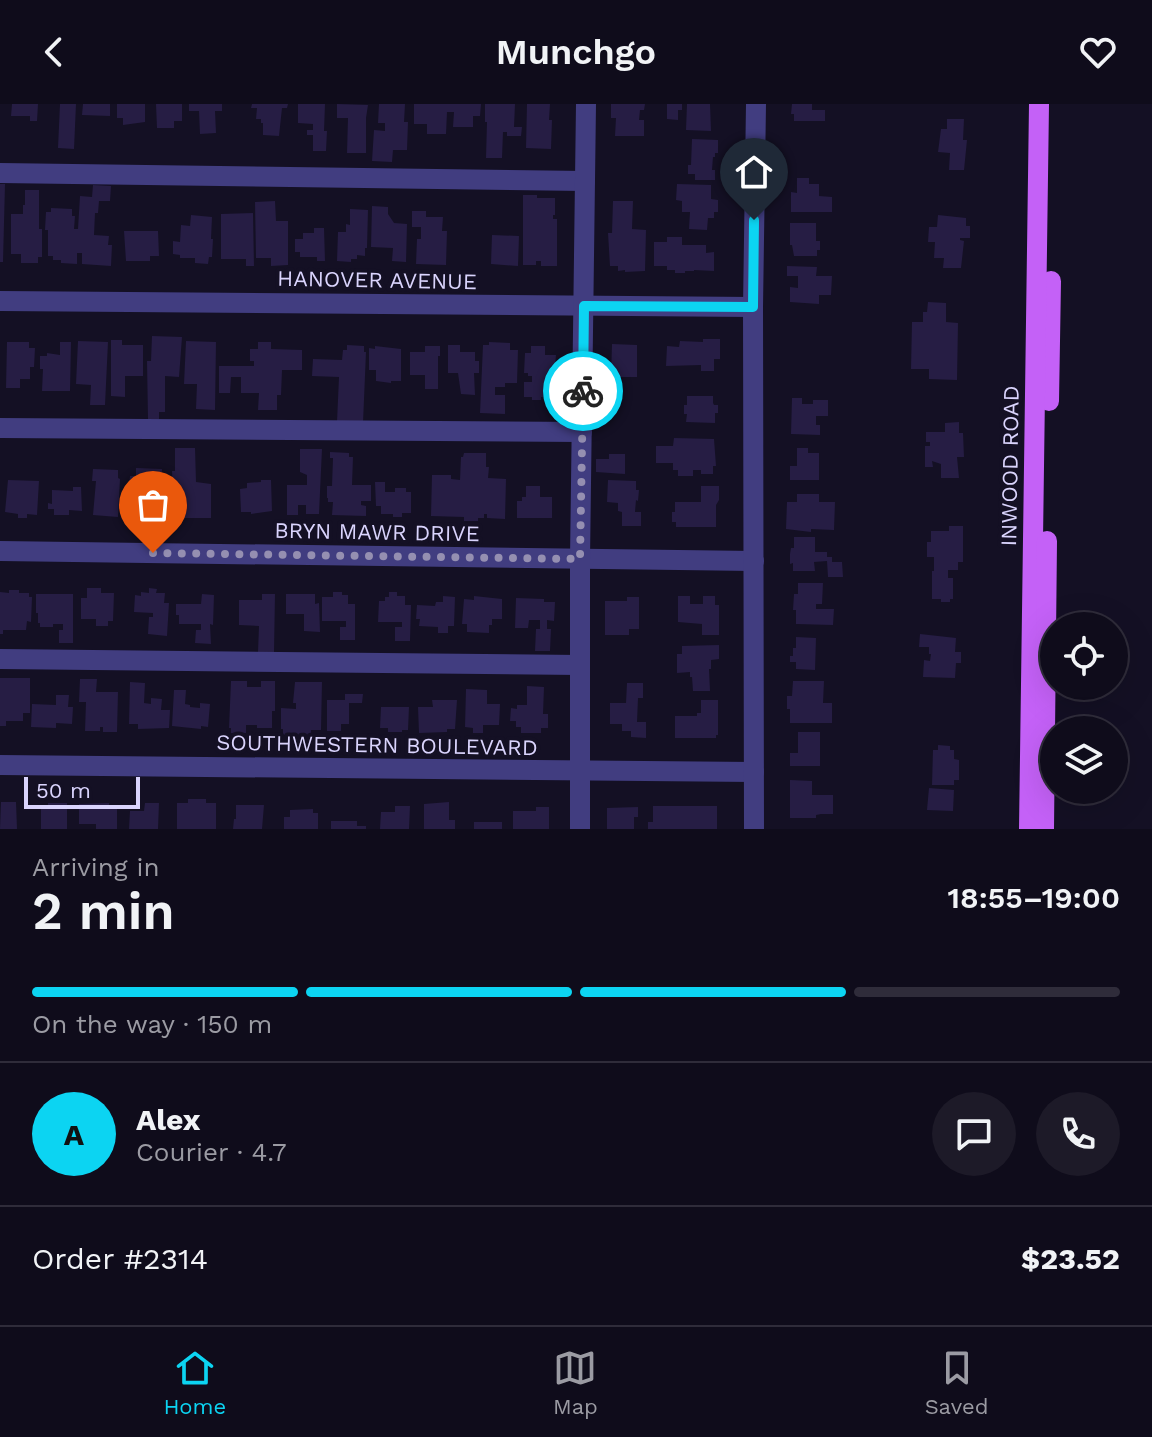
<!DOCTYPE html>
<html lang="en">
<head>
<meta charset="utf-8">
<style>
	body { margin:0; font-family:"Work Sans",sans-serif; background:#1d1a28; color:#f1f3f6; height:100vh; display:flex; flex-direction:column; font-size:30px; white-space:nowrap }
	* { box-sizing:border-box; margin:0 }
	p { font-size:26px; color:#9b9ba3 }
	.icon { flex:none; width:44px; height:44px; fill:none; stroke:currentColor; stroke-width:2; stroke-linecap:round; stroke-linejoin:round }
	.map { position:relative; height:725px; overflow:hidden }
	.drawer { display:flex; flex-direction:column; background:#0f0c1b; flex:1 }
	.drawer>* { flex:none }
	.fabs { position:absolute; left:1040px; top:508px; display:grid; gap:16px }
	.fabs a { display:grid; place-items:center; width:88px; height:88px; border-radius:50%; background:#0f0c1b; box-shadow:0 8px 32px #0002,0 0 0 2px #2f2c3a; font-size:40px }
	.scale { position:absolute; left:24px; bottom:20px; width:116px; box-sizing:border-box; padding-left:8px; border:4px solid #dad4fd; border-top:0; font-size:22px; line-height:28px; white-space:nowrap; color:#dad4fd; -webkit-text-stroke:6px #141024; paint-order:stroke }
	.pin { position:absolute; display:grid; place-items:center; width:68px; height:68px; color:#fff; margin:-82px -34px; border-radius:50% 50% 50% 0; rotate:-45deg; box-shadow:0 0 8px #0007 }
	.pin .icon { rotate:45deg }
	.courier { position:absolute; display:grid; place-items:center; width:80px; height:80px; margin:-40px; border:6px solid #0cd4f2; border-radius:50%; background:#fff; color:#222; box-shadow:0 2px 10px #0007 }
	.head em { font-style:normal; font-weight:600 }
	.head div { display:flex; flex-direction:column-reverse }
	.head { display:flex; align-items:center; justify-content:space-between; height:136px; padding:0 32px }
	h1 { font-size:52px; font-weight:600; line-height:60px }
	.bar { display:grid; grid-template-columns:repeat(4,1fr); gap:12px 8px; align-content:center; height:96px; padding:0 32px }
	.bar i { height:10px; border-radius:6px; background:#2f2c3a }
	.bar .on { background:#0cd4f2 }
	.bar p { grid-column:span 4 }
	.line { display:flex; align-items:center; gap:20px; padding:0 32px; border-top:2px solid #2f2c3a }
	.line div { flex:1 }
	.round { display:grid; place-items:center; flex:none; width:84px; height:84px; border-radius:42px; background:#1d1a28 }
	header { display:flex; justify-content:space-between; align-items:center; height:104px; padding:0 32px; background:#0f0c1b; font-size:36px; font-weight:600 }
	.dock { display:flex; justify-content:space-around; align-items:center; height:112px; border-top:2px solid #2f2c3a; background:#0f0c1b; font-size:22px; color:#9b9ba3 }
	.dock a { display:grid; justify-items:center; gap:4px }
	.dock .on { color:#0cd4f2 }
	.map>svg:first-child { display:block }
	.building { fill:#261d44 }
	.lines { fill:none; stroke-linecap:round; stroke-linejoin:round }
	.minor { stroke:#413d80; stroke-width:20 }
	.major { stroke:#c461f7; stroke-width:20 }
	.done { stroke:#958fb1; stroke-width:8; stroke-dasharray:0 14.4 }
	.route { stroke:#0cd4f2; stroke-width:10 }
	.labels { text-anchor:middle; dominant-baseline:central; stroke-width:8; stroke-linejoin:round; paint-order:stroke }
	.street-label { font-size:22px; fill:#dad4fd; stroke:#141024 }
</style>
</head>
<body>
<header><svg class="icon" aria-label="back" viewBox="0 0 24 24"><path d="M15 5l-7 7 7 7"/></svg>Munchgo<svg class="icon" aria-label="heart" viewBox="0 0 24 24"><path d="M12 20l-8-8c-3-5 5-10 8-4 3-6 11-1 8 4z"/></svg></header>
<div class="map">
<svg width="1152" height="725" viewBox="0 0 1152 725">
	<rect width="100%" height="100%" fill="#141024"/>
	<g class="building">
		<path d="M12,0H38L37,17H30V12H11Z"/>
		<path d="M60,0H76L74,45L58,44Z"/>
		<path d="M83,0H110V12L82,11Z"/>
		<path d="M117,0H145V18L123,21V14H117Z"/>
		<path d="M156,0H182V17H174V24H157Z"/>
		<path d="M189,0H222V7H215L216,29L200,30L199,7H189Z"/>
		<path d="M252,0H288L287,4H282L279,32L263,31V19H261V15H256L257,4H251Z"/>
		<path d="M298,0H325L324,27H327L326,47H313V31H307V26H313V20L298,19Z"/>
		<path d="M337,0L368,1L366,14V49H347L348,14H337Z"/>
		<path d="M379,0H405L404,18H408L407,46H393L392,58L372,57L374,26L385,27V19H378Z"/>
		<path d="M414,0H481L480,12H473V23H453L454,8H447L446,30H427V20H414Z"/>
		<path d="M485,0H515L514,23H522L521,32H507V28H503L502,54H486L487,18H485Z"/>
		<path d="M527,0H550L549,16H552L551,45L526,44Z"/>
		<path d="M611,0H645L644,6H640L639,16H644V32H615L616,14H611Z"/>
		<path d="M667,0H682V6H678V16L667,15Z"/>
		<path d="M687,0H710L711,27L686,26Z"/>
		<path d="M792,0H812V6H825V17H794V10H791Z"/>
		<path d="M947,15H964L963,36H967L964,66H949L950,49L938,48L941,25H947Z"/>
		<path d="M692,35L718,36V49H715V53H713L712,66H715V76H695V70H688V61H691Z"/>
		<path d="M797,74H809V80H819V92L832,93V108H791V88L797,89Z"/>
		<path d="M0,80H5L3,158H0Z"/>
		<path d="M677,80L711,81V95L718,96V108H714V114H708L707,126L689,125L690,108H682V97L676,96Z"/>
		<path d="M93,81L111,82L110,97H99L98,109H95L94,131L109,132L108,141H112L111,162L82,160V149H77V160L61,159V156H53V152H48V126H45L46,108H51V104L72,105V112H75L74,125H78L80,92L92,93Z"/>
		<path d="M25,86H39V125H42V153H38V159H21V150H11V110H23V101H25Z"/>
		<path d="M523,91H537V94H555V111H553V115H557V162H541V157H536V161H523Z"/>
		<path d="M275,97L276,117H288V161L271,162V154H256L255,98Z"/>
		<path d="M613,97H633L632,125L646,126L645,167L625,168V166L618,167V162H610L608,129H612Z"/>
		<path d="M372,102L388,103V110L394,119L407,120L406,158L392,157L393,144L371,143Z"/>
		<path d="M350,105L368,106L367,144H365V152L357,151V155H351V158L337,157L338,128H346V120L350,121Z"/>
		<path d="M412,107H426V113H443L442,127H447L446,161L416,160L417,135H421V123H412Z"/>
		<path d="M253,109L254,162H246V155H221V110Z"/>
		<path d="M191,111L212,113L211,135H213L212,153H209L208,160L195,159V154H180V151L173,150V137L180,138L181,121L190,122Z"/>
		<path d="M938,111L966,114V122H970V134H960V136L964,137L961,164H943L944,154H934L935,138H928L929,123H937Z"/>
		<path d="M790,119H816V137H820V146H817V152H794L792,141H790Z"/>
		<path d="M314,124H324L325,157H317V153H300V148H295V135H303V129H314Z"/>
		<path d="M124,127H158L159,152H150V157H126Z"/>
		<path d="M492,131L519,132L518,162L491,160Z"/>
		<path d="M667,133H682V141H706V149L714,148V167L694,166V167H685V169H675V166H667V162H654V138H667Z"/>
		<path d="M787,162L817,163L816,172H832L831,191H819V200L790,198V183L798,184V172H787Z"/>
		<path d="M928,198L946,199V218L958,219L957,276L929,275V265H911L912,218H923V208H927Z"/>
		<path d="M152,232L182,233L179,273L165,272V308H159V315H148L147,257H151Z"/>
		<path d="M703,235H720V255H714V267H701V261L666,262L667,242L679,243L680,237L703,238Z"/>
		<path d="M111,236H122V241H143V272H125V293L111,292Z"/>
		<path d="M78,237L108,238L105,301H90L91,281L76,280Z"/>
		<path d="M186,237L216,238L215,306L196,305L197,280H184Z"/>
		<path d="M7,238H29V244H35L34,263H30V275H20V284H6Z"/>
		<path d="M60,238H71L70,287H42L43,265H40V252H47V249L60,251Z"/>
		<path d="M258,238H271V245L302,246V266H282L281,291H277V306H258L259,289H241V273H231L230,289H219V262H254V257H250V245H258Z"/>
		<path d="M489,238L510,239V246H518L517,279H505V283H495V291H505V310L480,309L483,241H489Z"/>
		<path d="M612,240L637,241V273H611Z"/>
		<path d="M347,241L364,242V248H366L363,319L337,318L339,273L312,272L313,255L342,256L343,246H347Z"/>
		<path d="M448,241H460V248H475V257H479V269H474L475,291L461,290L458,269H448Z"/>
		<path d="M375,242L401,245V277H391V279L376,277V266H369V244L375,245Z"/>
		<path d="M425,242H440V252H438V285H425V271H410V248H425Z"/>
		<path d="M531,242H545V251H556L555,262H551L548,294L541,293V296H532V293H524V278H532V272H528V269H524L525,249H531Z"/>
		<path d="M687,292H713V299L714,301H718V309H715V319L686,318L687,310H684V301H687Z"/>
		<path d="M792,294H802V300H813V296H828V312H816V321H820V331L791,330Z"/>
		<path d="M959,318V329H963L964,353H957L959,374H941V360L932,357L933,363H925V342H930V338H926V328H945V319Z"/>
		<path d="M674,334L714,335L716,362H713V370H701V366H693V372H678V366H673V359H656V342H673Z"/>
		<path d="M175,344H195L196,378L211,380V414H174L172,367H175Z"/>
		<path d="M797,344H808V349H819V376H790V362H797Z"/>
		<path d="M300,345H322L319,410H306V401H298V411H287V381H307V371L300,368Z"/>
		<path d="M330,348L349,349V353H353L352,381H371V397H361V401L366,402V412L332,411L333,398H328V394H327V382H332L333,354H330Z"/>
		<path d="M464,349H486V363H489L488,374L506,375L505,415L487,414V410H484V414H478V417H464V413L431,412L432,371H451V375L460,376L461,353H463Z"/>
		<path d="M609,350H625V370L596,368V355H609Z"/>
		<path d="M136,364L162,365L160,413L133,411L134,382H129L130,372H136Z"/>
		<path d="M93,365L118,366V374L120,375L118,413L93,411L96,377H92Z"/>
		<path d="M8,376L39,377L37,411L27,410V414H18V410L5,408Z"/>
		<path d="M261,376H271L272,407L251,410V408H241L240,385L247,384V379L261,378Z"/>
		<path d="M608,376L636,377V386H639L638,397L636,396L635,408H641V422H622V408L618,407V399L607,398Z"/>
		<path d="M375,378H385V388H395V384H406V388H411V409H402V413H393V410H381V402H376Z"/>
		<path d="M526,382H540V393H552V414H517V397H522V393H526Z"/>
		<path d="M701,382H719V396L716,401V423H676V418H672V408H675V398H701Z"/>
		<path d="M73,383H81L82,407L69,406V411H54V405H48V399L52,400V386L73,387Z"/>
		<path d="M797,390H819V398H835L834,426L811,425V428L786,425L787,398H797Z"/>
		<path d="M949,422H963V458H958V466H948V474H953V495H950V498H941V495H932V467H934V453H927V438H931V427H949Z"/>
		<path d="M794,433H815V448H827V453H832V458H842L843,473H828L827,457L814,458L815,467H793V459L790,460V450L791,444H794Z"/>
		<path d="M798,479H823L822,500H816V505H834L833,521L796,520V506H793L794,490H798Z"/>
		<path d="M87,484H101V489H114L113,517H108V522H96V515H81V494H87Z"/>
		<path d="M149,484L157,485L156,489H165L164,499H169L167,532L148,530L149,513H153V509L134,508L135,491L141,492V488L149,489Z"/>
		<path d="M9,486H19V489H29V493H32L31,518L27,517L26,526H3V530H0V488L9,489Z"/>
		<path d="M333,488H342V491H348V500H355V536H340V523H346V517H322V493H333Z"/>
		<path d="M389,488H397V492H405V501H411L410,537H395V523H402V518H378L379,497H385V493H389Z"/>
		<path d="M36,490H73V539H59V526H63V520H53V523H40V519H38V509H36Z"/>
		<path d="M202,490L214,491L213,521L210,520L211,540L195,539L196,526H201V520H179V511H176V500H201Z"/>
		<path d="M262,490H275L274,548H258L259,522L239,521V496H262Z"/>
		<path d="M286,490H315V500L319,499L320,528L304,527V510H286Z"/>
		<path d="M443,492L455,493L454,522H448V529H438V523L419,522L420,515H416L417,501L435,502L436,498H443Z"/>
		<path d="M474,492L502,495V515H492V521H489V529L467,528V520H462L464,495L474,496Z"/>
		<path d="M678,492H690V500H703V492H715V501H719V531H702V520L678,518Z"/>
		<path d="M627,493H639V525H629V531H605V497H627Z"/>
		<path d="M516,494L544,495V498H555L554,517L547,516V525H551L550,547H535L536,525H540V516H529L528,524H515Z"/>
		<path d="M920,530L956,534L955,548H961V559H956L955,574L923,573L924,556L930,557L931,550H929V543H919Z"/>
		<path d="M796,533L816,534L815,566L796,565V558H790V552H793V544H796Z"/>
		<path d="M719,541V555L711,556V565H709L710,587H693L692,573H690V568L677,569V550H682V542Z"/>
		<path d="M0,574H30V609H23V617H6V622H0Z"/>
		<path d="M80,575H97L96,588H118L117,628H103V623H100V627H85L86,598H79Z"/>
		<path d="M231,577H247V583H261V577H275V607H272V624H257V621H246V629H231V624H229Z"/>
		<path d="M793,577H824L823,599H832V619H790V605H787V592H792Z"/>
		<path d="M130,578L145,579L144,599L151,600V594L162,595L161,606H170L169,624L138,625V620H129Z"/>
		<path d="M295,578H322L321,626H311V632L283,631V625H281V604L296,605V599H293Z"/>
		<path d="M627,579H643V594H638L637,618H646V634L631,633V627H622V620H610V599H626Z"/>
		<path d="M527,582L544,583L543,610H548V624H541V629H521V623H516V617H510L511,604L517,605V601H527Z"/>
		<path d="M466,585L487,586V600H500L499,621H483V629H473V624L465,623Z"/>
		<path d="M174,586H186L185,600L190,601V603L200,604V599L210,600L208,623L201,622V625L172,622Z"/>
		<path d="M345,590H363L362,599H349V620H341V627H327V596H345Z"/>
		<path d="M56,591H69L68,603H73L72,620L56,619V624L31,623L32,600L56,601Z"/>
		<path d="M432,596H457L455,625H447V628L419,629L418,603H433Z"/>
		<path d="M701,596H718V631H716V634H675V612H697V609H701Z"/>
		<path d="M381,603H409L408,626H402V628H388V624H380Z"/>
		<path d="M798,628H820V662H790V649H798Z"/>
		<path d="M938,641L950,642V646H954V655L959,656V676H954V681H932L933,646H938Z"/>
		<path d="M790,676L812,677V691H833V710H821L816,711V714H790Z"/>
		<path d="M929,684L954,686L953,707L927,706Z"/>
		<path d="M188,695H206V699H216V725H177V699H188Z"/>
		<path d="M1,698H16L17,725H0Z"/>
		<path d="M449,698V716H455V725H424V700Z"/>
		<path d="M48,699H67V725H41V702H48Z"/>
		<path d="M109,699V703H117V725H96V720H79V700Z"/>
		<path d="M145,699H159L158,725H129L130,707H144Z"/>
		<path d="M236,701H264L262,725H233L234,715H236Z"/>
		<path d="M395,702H410L409,725H380L381,708H395Z"/>
		<path d="M653,702H717V725H648V718H653Z"/>
		<path d="M536,703H549V725H513V707H536Z"/>
		<path d="M638,703V713H634V725H607V704Z"/>
		<path d="M313,705V709H318V725H284V713H290V706Z"/>
		<path d="M331,717H357V722H366V725H331Z"/>
		<rect x="474" y="718" width="28" height="7"/>
	</g>
	<g class="lines">
		<g class="minor">
			<path d="M0,69L585,77"/>
			<path d="M0,197L753,203"/>
			<path d="M0,324L582,328"/>
			<path d="M0,447L754,457"/>
			<path d="M0,555L580,561"/>
			<path d="M0,661L754,668"/>
			<path d="M580,725V455L586,0"/>
			<path d="M754,725L753,203L756,0"/>
		</g>
		<g class="major">
			<path d="M1049,297L1051,177"/>
			<path d="M1029,725L1039,0"/>
			<path d="M1044,725L1047,437"/>
		</g>
	</g>
	<g class="lines">
		<path class="done" d="M153,449L580,455L583,287"/>
		<path class="route" d="M583,287L584,202L753,203L754,116"/>
	</g>
	<g class="labels">
		<g class="street-label">
			<text transform="translate(377 176) rotate(1)">HANOVER AVENUE</text>
			<text transform="translate(1010 362) rotate(-89)">INWOOD ROAD</text>
			<text transform="translate(377 428) rotate(1)">BRYN MAWR DRIVE</text>
			<text transform="translate(377 641) rotate(1)">SOUTHWESTERN BOULEVARD</text>
		</g>
	</g>
</svg>
<div class="fabs">
<a><svg class="icon" aria-label="locate" viewBox="0 0 24 24"><circle cx="12" cy="12" r="6"/><path d="M12 2v4M12 18v4M2 12h4M18 12h4"/></svg></a>
<a><svg class="icon" aria-label="layers" viewBox="0 0 24 24"><path d="M12 4l9 5-9 5-9-5zM3 14l9 5 9-5"/></svg></a>
</div>
<div class="scale">50 m</div>
<div class="pin" style="left:153px;top:449px;background:#ea580c"><svg class="icon" aria-label="bag" viewBox="0 0 24 24"><path d="M5 8h14l-1 12H6zM9 8a3 3 0 0 1 6 0"/></svg></div>
<div class="pin" style="left:754px;top:116px;background:#1f2937"><svg class="icon" aria-label="home" viewBox="0 0 24 24"><path d="M3 11l9-7 9 7M6 9v11h12V9"/></svg></div>
<div class="courier" style="left:583px;top:287px"><svg class="icon" aria-label="bike" viewBox="0 0 24 24"><circle cx="6" cy="16" r="4"/><circle cx="18" cy="16" r="4"/><path d="M6 16l4-8h5l3 8M10 8l3 8H6M13 5h3"/></svg></div>
</div>
<section class="drawer">
<div class="head"><div><h1>2 min</h1><p>Arriving in</p></div><em>18:55–19:00</em></div>
<div class="bar"><i class="on"></i><i class="on"></i><i class="on"></i><i></i><p>On the way · 150 m</p></div>
<div class="line" style="height:144px"><b class="round" style="background:#0cd4f2;color:#111">A</b><div><b>Alex</b><p>Courier · 4.7</p></div><a class="round"><svg class="icon" aria-label="chat" viewBox="0 0 24 24"><path d="M4 5h16v11H9l-5 4z"/></svg></a><a class="round"><svg class="icon" aria-label="phone" viewBox="0 0 24 24"><path d="M5 4h4l2 5-3 2q2 4 5 5l2-3 5 2v4C11 20 4 13 5 4z"/></svg></a></div>
<div class="line" style="height:104px"><div>Order #2314</div><b>$23.52</b></div>
</section>
<nav class="dock">
<a class="on"><svg class="icon" aria-label="home" viewBox="0 0 24 24"><path d="M3 11l9-7 9 7M6 9v11h12V9"/></svg>Home</a>
<a><svg class="icon" aria-label="map" viewBox="0 0 24 24"><path d="M3 6l6-2 6 2 6-2v14l-6 2-6-2-6 2zM9 4v14M15 6v14"/></svg>Map</a>
<a><svg class="icon" aria-label="saved" viewBox="0 0 24 24"><path d="M7 4h10v16l-5-4-5 4z"/></svg>Saved</a>
</nav>
</body>
</html>
